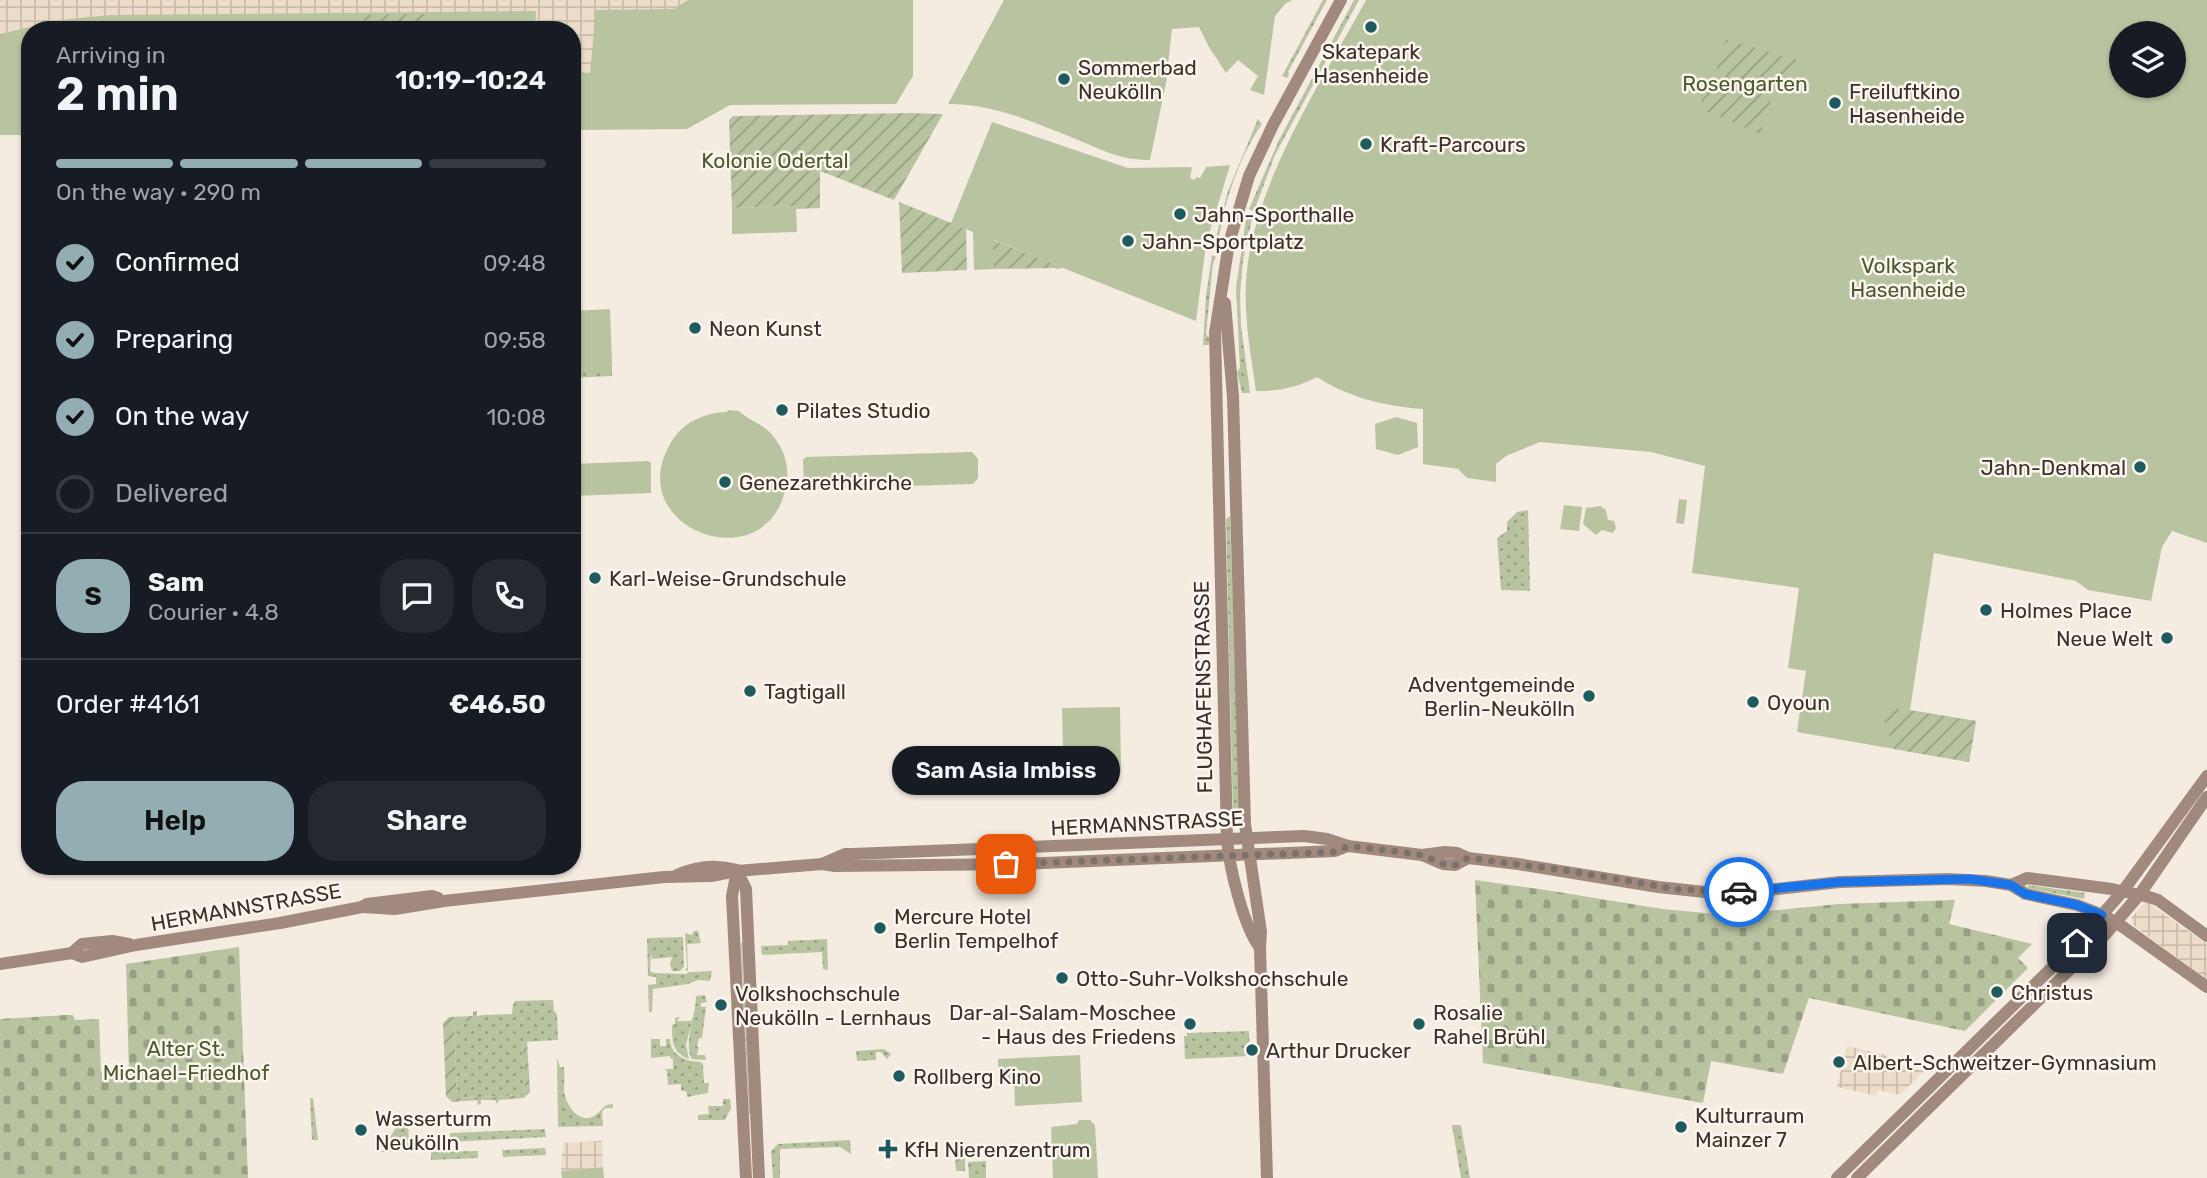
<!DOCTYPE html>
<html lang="en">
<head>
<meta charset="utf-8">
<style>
	body { margin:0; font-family:Rubik,sans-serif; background:#242831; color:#f1f3f6; height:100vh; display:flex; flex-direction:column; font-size:26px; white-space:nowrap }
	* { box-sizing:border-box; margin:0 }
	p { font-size:23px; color:#9ea1a6 }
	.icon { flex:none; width:38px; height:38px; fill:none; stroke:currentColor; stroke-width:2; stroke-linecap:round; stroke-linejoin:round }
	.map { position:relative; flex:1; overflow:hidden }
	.drawer { position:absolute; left:21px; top:21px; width:560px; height:854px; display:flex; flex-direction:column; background:#171b24; border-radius:28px; box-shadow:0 2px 5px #0004 }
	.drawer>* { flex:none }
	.tools { position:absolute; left:2109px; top:21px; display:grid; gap:14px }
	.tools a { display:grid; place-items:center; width:77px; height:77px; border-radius:50%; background:#171b24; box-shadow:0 2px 5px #0004; font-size:35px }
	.pin { position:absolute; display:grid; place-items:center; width:60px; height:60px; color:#fff; margin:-30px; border-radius:14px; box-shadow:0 4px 10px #0006 }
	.courier { position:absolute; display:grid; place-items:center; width:70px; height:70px; margin:-35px; border:5px solid #1a73e8; border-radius:50%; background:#fff; color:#222; box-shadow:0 2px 9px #0007 }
	.bubble { position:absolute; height:49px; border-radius:24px; background:#171b24; box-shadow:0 2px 5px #0004; font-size:23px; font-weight:600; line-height:49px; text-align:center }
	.summary em { font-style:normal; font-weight:600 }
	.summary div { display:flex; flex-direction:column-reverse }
	.summary { display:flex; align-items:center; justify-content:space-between; height:119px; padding:0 35px }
	h1 { font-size:46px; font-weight:600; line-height:52px }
	.bar { display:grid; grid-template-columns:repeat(4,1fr); gap:10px 7px; align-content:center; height:84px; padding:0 35px }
	.bar i { height:9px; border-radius:5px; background:#363941 }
	.bar .on { background:#92aeb2 }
	.bar p { grid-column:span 4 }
	.line { display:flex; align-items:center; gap:18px; padding:0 35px; border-top:2px solid #363941 }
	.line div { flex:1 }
	.round { display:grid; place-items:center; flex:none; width:74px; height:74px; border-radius:28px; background:#242831 }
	ol { padding:0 35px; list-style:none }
	li { display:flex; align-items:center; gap:21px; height:77px }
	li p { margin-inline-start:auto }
	li .icon { padding:7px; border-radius:50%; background:#92aeb2; color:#111; stroke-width:4 }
	li:last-child { color:#9ea1a6 }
	li i { width:38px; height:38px; border:4px solid #363941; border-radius:50% }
	.primary-button { display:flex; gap:14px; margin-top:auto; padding:14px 35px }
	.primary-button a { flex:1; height:80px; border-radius:28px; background:#92aeb2; color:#111; font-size:28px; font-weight:600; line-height:80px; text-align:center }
	.primary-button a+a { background:#242831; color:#f1f3f6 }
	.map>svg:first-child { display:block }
	.grass { fill:url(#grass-dots) }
	.cemetery { fill:url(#cemetery-stones) }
	.park { fill:#b8c4a0; fill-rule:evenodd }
	.garden { fill:url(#garden-furrows) }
	.plaza { fill:url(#plaza-grid) }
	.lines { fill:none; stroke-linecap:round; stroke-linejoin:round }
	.secondary { stroke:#a18a7d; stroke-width:12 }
	.done { stroke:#7c716b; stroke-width:7; stroke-dasharray:0 12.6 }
	.route { stroke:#1a73e8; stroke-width:9 }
	.poi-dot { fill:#1f5a5e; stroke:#fbf5ee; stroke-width:2.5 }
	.labels { text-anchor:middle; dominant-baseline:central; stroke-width:5; stroke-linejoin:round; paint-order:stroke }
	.poi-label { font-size:21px; fill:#3b302b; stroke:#fbf5ee; text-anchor:start }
	.park-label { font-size:21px; fill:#4a5a2e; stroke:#fbf5ee }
	.street-label { font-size:21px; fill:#3b302b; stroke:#fbf5ee }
</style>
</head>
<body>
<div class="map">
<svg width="2207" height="1178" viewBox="0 0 2207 1178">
	<defs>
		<pattern id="grass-dots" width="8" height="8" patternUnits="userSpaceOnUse" patternTransform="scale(1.75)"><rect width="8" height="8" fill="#b8c4a0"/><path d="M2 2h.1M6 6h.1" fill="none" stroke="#97a083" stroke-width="1.8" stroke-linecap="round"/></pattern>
		<pattern id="cemetery-stones" width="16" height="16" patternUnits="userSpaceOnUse" patternTransform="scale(1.75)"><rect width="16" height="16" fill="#b8c4a0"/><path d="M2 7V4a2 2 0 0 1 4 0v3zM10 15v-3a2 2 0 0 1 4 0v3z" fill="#97a083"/></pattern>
		<pattern id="garden-furrows" width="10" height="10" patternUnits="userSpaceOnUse" patternTransform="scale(1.75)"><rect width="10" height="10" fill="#b8c4a0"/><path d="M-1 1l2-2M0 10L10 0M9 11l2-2" fill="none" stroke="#97a083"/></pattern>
		<pattern id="plaza-grid" width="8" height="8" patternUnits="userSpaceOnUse" patternTransform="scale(1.75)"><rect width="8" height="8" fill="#ecdcc8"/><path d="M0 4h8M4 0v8" fill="none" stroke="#cbbdac"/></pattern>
	</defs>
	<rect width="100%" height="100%" fill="#f4ebe1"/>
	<g class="grass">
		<path d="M1323,0H1327L1288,72L1289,75L1287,78L1282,76Z"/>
		<path d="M1354,0H1359L1275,155L1254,211L1249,209L1279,140Z"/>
		<path d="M1258,119L1262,124C1240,154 1220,212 1218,249H1213L1228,191Z"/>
		<path d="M1246,219H1252L1243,260L1240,294L1241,326L1250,393H1242L1237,372L1240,368L1236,288Z"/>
		<path d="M30,242V298C21,287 20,252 30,242Z"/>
		<path d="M1212,255L1216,257L1213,263L1206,334L1209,338V345H1203L1206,296Z"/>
		<path d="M612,363V376L572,378V370L588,369Z"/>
		<path d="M1528,510L1530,591L1501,590L1497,538L1507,531V522L1517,512Z"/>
		<path d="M1230,516L1240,820L1233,821L1226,519Z"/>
		<path d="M2028,885L2085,893L2084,899L2028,888Z"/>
		<path d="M694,931H698L701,943L687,944L688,971L685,970L687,968L685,933L692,935Z"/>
		<path d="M683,937L684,967L680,971H672L670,964L672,957L652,959L651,954L650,971L654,973L686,974L689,972L712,971L710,981L698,980L688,984L653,989L652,1012H649L648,985L656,984V977L648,976L647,938Z"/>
		<path d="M827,939L828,970L823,969L822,952L762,955L761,946L788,945V941Z"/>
		<path d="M741,943H744L751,1114H749Z"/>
		<path d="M705,995L707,1002L701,1003V1007H706L702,1038H699L697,1047H699L697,1055H705L706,1060L692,1059L690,1055C685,1037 696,1015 696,996Z"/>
		<path d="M553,1000L554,1011L557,1014L558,1040L522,1042L525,1095L457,1098L454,1021L484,1020V1015L512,1014L513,1005L515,1001Z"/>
		<path d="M680,1017L677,1021H691L693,1017L686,1045L689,1059C672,1053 672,1041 672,1025L675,1024V1018Z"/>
		<path d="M1249,1031L1250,1056L1185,1059L1184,1036H1187V1033Z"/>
		<path d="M651,1039H660V1046H666V1039H670C671,1056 685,1061 701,1062L703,1065L704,1083H709L708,1093L687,1097L686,1091H681V1084L668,1085L667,1071L664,1069H673V1059H671L670,1056L651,1058Z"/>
		<path d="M884,1049L891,1054L887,1059L881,1052H876V1060L857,1061L856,1051Z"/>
		<path d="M557,1059L560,1067H564C565,1075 564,1083 564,1090C565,1104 579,1125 594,1116C603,1111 601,1105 613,1104V1108H605L602,1112L603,1126L558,1127Z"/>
		<path d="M310,1098H313L318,1140H312Z"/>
		<path d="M723,1099H730L731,1108L725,1120H698V1115L709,1114L708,1106H723Z"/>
		<path d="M404,1113H408L409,1150L382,1152Z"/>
		<path d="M1452,1125H1461L1470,1178H1461Z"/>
		<path d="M545,1129L546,1137L430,1143V1134H435L436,1141L450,1140V1133Z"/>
		<path d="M850,1140L851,1154L840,1147L780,1149V1178H773L771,1151L778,1144Z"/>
		<path d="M545,1148L546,1155L503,1157L502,1150Z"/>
		<path d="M478,1151V1158L431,1160V1152Z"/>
		<path d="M986,1161V1178H969L968,1162Z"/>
	</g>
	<g class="cemetery">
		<path d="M1475,880L1546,890L1662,909L1728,915L1839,904L1955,900L1949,924L2032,944L2018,958L2028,968L1965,1031L1809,998L1783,1074L1711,1061L1703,1103L1483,1063Z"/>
		<path d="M239,947L248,1178H0V1019L67,1015H73L75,1020L99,1019L101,1072H129L126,964Z"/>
	</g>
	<g class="park">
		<path d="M0,0H913V76L896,104L730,105L687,129L572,130V30H30V135H0Z"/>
		<path d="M1004,0H1292L1285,4L1275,16L1264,95L1250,90L1258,76L1238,60L1226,73L1209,47L1199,27L1172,29L1166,83L1150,160C1120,160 1105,151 1078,140C1035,123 995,104 948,104Z"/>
		<path d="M1366,0H2207V543L2172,531L2162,547L2151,601L2088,590L2076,581L1934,553L1910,710L1976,721L1969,762L1797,732L1806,671L1788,668L1799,588L1692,573L1705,466L1651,452L1540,442L1506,456L1496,464V482L1467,478L1458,469L1423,464V409C1385,406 1349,398 1317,377C1296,388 1279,391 1256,391C1251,355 1244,319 1246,283C1251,187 1321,83 1366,0ZM2121,33H2174V86H2121Z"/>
		<path d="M992,122L1128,168L1190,167L1192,168L1190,178L1195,180L1196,177L1200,178L1206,167L1230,165L1206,244L1196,321L1063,268L1056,269L1055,265L994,240V269L974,270L973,232L951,223Z"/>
		<path d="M796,206L797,232L732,234V208Z"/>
		<path d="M610,309L612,363L608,364V373H593L592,369L572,370V311Z"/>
		<path d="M729,410L739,411C750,422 765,423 776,440C787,455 790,474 785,491C763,580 624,529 669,446C680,424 702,413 726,412Z"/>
		<path d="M1396,417L1417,423L1418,447L1398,455L1376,449L1375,424Z"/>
		<path d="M972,452L978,459V478L973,484L808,489L804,486L803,460L806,457Z"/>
		<path d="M648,461L651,463V493L572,496V464Z"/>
		<path d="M1679,499L1687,500L1684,524L1676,523Z"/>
		<path d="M1564,505L1582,507L1579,531L1560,529Z"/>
		<path d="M1600,506L1606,510L1608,520L1614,521L1616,528L1613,533L1602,530L1596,535L1583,524L1586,508Z"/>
		<path d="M1120,707L1121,772L1118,778H1113V783L1088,784V791L1064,792L1062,708Z"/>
		<path d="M1080,1055L1082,1102L1015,1106L1014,1080H999L998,1059Z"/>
		<path d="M1079,1120H1090L1095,1125L1098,1178H1053L1051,1127L1077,1124Z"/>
		<path d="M603,1167L604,1178H562L561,1171Z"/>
	</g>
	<g class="garden">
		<path d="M429,14L432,30H364V15Z"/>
		<path d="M1726,39L1800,61C1773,76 1770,107 1760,134L1703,110L1701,96L1714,78Z"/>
		<path d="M910,113L943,114L894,200L820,171V208L796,209L795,206L732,208L729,120L733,116Z"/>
		<path d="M899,202L966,229L967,270L902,273Z"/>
		<path d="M993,240L1056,265V268L994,269Z"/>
		<path d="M1886,707L1976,721L1969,762L1894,749L1882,715Z"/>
		<path d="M477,1011V1016L484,1015V1020L454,1022L457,1098L525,1095L522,1041H527L530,1092L524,1098L499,1100L497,1104L495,1100H481V1104L478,1105L477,1100L452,1102L446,1096L443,1023L449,1017L473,1016V1012Z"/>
		<path d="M979,1153V1157L965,1158V1171H956L955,1154Z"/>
	</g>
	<g class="plaza">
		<path d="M0,0H688L674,9L596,10L590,73L572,72V30H535L536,11L110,15L61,20L0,34Z"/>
		<path d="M2148,903L2207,944V980L2132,924L2131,918L2143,904Z"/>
		<path d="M1847,1046L1887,1055L1886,1062L1924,1071L1900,1095L1879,1090L1876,1096L1837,1087Z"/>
		<path d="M602,1141L603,1167L561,1171L563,1143Z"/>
	</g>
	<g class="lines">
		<g class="secondary">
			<path d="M1225,303L1233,397L1245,824L1261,932L1260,948L1267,1178"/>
			<path d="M1422,855L1445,852L1457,853L1468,858L1518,864L1658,887L1705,892H1750L1840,882L1948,879L1986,881L2011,885L2026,894L2077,905L2103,915L2123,927L2207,987"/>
			<path d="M822,864L845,854H852L1304,836L1327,839L1348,846L1422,855L1443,864L1455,865L1468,858"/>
			<path d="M737,871L746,889L759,1178"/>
			<path d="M737,871L732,896L746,1178"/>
			<path d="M677,875C697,866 716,864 737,870"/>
			<path d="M2011,885L2027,878L2112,889L2149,897L2158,900L2207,936"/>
			<path d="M362,907L395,909L444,901L664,877L711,876L737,871L822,864L835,866L1019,864L1335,851L1348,846"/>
			<path d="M1260,948C1243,925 1229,867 1227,838L1215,333L1229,243L1249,176L1273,125L1341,0"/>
			<path d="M72,953L82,957L136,945L280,923L362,907L367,904L432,896L438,898"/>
			<path d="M0,964L72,953L82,944L112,941L129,944"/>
			<path d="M1837,1178L2077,943L2123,891L2207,776"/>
			<path d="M1857,1178L2103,937L2140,894L2207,797"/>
		</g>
	</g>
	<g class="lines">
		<path class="done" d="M1006,864L1335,852L1348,846L1393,851L1422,855L1443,864L1455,865L1468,858L1484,860L1570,871L1675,889L1739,892"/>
		<path class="route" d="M1739,892L1840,882L1970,879L2011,885L2025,894L2077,905L2102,915L2077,943"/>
	</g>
	<g class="poi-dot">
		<circle cx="1371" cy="27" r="7"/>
		<circle cx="1064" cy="79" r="7"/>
		<circle cx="1835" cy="103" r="7"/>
		<circle cx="1366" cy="144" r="7"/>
		<circle cx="1180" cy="214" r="7"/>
		<circle cx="1128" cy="241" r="7"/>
		<circle cx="695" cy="328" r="7"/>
		<circle cx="782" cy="410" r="7"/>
		<circle cx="2140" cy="467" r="7"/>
		<circle cx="725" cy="482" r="7"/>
		<circle cx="595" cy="578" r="7"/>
		<circle cx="1986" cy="610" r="7"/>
		<circle cx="2167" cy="638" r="7"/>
		<circle cx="750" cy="691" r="7"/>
		<circle cx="1589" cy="696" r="7"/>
		<circle cx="1753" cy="702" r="7"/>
		<circle cx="880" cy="928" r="7"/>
		<circle cx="1062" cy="978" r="7"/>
		<circle cx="1997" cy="992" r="7"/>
		<circle cx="721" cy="1005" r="7"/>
		<circle cx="1190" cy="1024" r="7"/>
		<circle cx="1419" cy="1024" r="7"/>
		<circle cx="1252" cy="1050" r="7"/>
		<circle cx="1839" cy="1062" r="7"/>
		<circle cx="899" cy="1076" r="7"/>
		<circle cx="1681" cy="1127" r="7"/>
		<circle cx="361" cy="1130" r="7"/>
		<path d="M884.5 1138.5h7v7h7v7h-7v7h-7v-7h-7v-7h7z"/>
	</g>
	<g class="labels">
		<g class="poi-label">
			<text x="1371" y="51" text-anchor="middle">Skatepark<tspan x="1371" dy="24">Hasenheide</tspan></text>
			<text x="1078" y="67">Sommerbad<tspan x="1078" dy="24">Neukölln</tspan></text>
			<text x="1849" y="91">Freiluftkino<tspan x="1849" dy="24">Hasenheide</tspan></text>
			<text x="1380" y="144">Kraft-Parcours</text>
			<text x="1194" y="214">Jahn-Sporthalle</text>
			<text x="1142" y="241">Jahn-Sportplatz</text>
			<text x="709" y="328">Neon Kunst</text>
			<text x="796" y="410">Pilates Studio</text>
			<text x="2126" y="467" text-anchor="end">Jahn-Denkmal</text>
			<text x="739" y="482">Genezarethkirche</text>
			<text x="609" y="578">Karl-Weise-Grundschule</text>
			<text x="2000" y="610">Holmes Place</text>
			<text x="2153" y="638" text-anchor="end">Neue Welt</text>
			<text x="1575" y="684" text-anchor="end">Adventgemeinde<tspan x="1575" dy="24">Berlin-Neukölln</tspan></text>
			<text x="764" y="691">Tagtigall</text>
			<text x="1767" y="702">Oyoun</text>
			<text x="894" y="916">Mercure Hotel<tspan x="894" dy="24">Berlin Tempelhof</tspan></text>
			<text x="1076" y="978">Otto-Suhr-Volkshochschule</text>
			<text x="2011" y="992">Christus</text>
			<text x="735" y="993">Volkshochschule<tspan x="735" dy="24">Neukölln - Lernhaus</tspan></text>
			<text x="1176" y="1012" text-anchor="end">Dar-al-Salam-Moschee<tspan x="1176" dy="24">- Haus des Friedens</tspan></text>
			<text x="1433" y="1012">Rosalie<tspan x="1433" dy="24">Rahel Brühl</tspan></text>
			<text x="1266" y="1050">Arthur Drucker</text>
			<text x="1853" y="1062">Albert-Schweitzer-Gymnasium</text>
			<text x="913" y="1076">Rollberg Kino</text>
			<text x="1695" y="1115">Kulturraum<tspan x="1695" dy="24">Mainzer 7</tspan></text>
			<text x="375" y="1118">Wasserturm<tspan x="375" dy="24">Neukölln</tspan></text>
			<text x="904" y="1149">KfH Nierenzentrum</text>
		</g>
		<g class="park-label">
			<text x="1745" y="83">Rosengarten</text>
			<text x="775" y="160">Kolonie Odertal</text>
			<text x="1908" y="265">Volkspark<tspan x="1908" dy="24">Hasenheide</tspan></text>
			<text x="186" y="1048">Alter St.<tspan x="186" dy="24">Michael-Friedhof</tspan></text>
		</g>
		<g class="street-label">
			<text transform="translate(1203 687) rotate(-91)">FLUGHAFENSTRASSE</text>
			<text transform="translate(1147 823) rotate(-3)">HERMANNSTRASSE</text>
			<text transform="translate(246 907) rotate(-10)">HERMANNSTRASSE</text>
		</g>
	</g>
</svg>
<div class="tools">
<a><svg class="icon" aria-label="layers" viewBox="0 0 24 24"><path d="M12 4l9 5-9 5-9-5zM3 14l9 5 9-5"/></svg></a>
</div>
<div class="pin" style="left:1006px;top:864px;background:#ea580c"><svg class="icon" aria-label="bag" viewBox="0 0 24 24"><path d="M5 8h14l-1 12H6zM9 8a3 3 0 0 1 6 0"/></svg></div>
<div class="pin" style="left:2077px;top:943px;background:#1f2937"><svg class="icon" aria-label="home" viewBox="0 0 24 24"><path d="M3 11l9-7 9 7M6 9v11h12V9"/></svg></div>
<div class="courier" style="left:1739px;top:892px"><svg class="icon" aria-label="car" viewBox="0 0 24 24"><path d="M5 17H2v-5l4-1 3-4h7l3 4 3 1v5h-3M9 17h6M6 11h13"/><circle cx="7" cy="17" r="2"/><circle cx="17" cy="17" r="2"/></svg></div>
<div class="bubble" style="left:892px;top:746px;width:228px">Sam Asia Imbiss</div>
<section class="drawer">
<div class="summary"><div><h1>2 min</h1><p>Arriving in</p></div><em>10:19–10:24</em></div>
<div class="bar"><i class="on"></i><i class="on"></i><i class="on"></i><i></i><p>On the way · 290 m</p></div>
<ol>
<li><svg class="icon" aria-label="check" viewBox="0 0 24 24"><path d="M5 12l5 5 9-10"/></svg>Confirmed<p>09:48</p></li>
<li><svg class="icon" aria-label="check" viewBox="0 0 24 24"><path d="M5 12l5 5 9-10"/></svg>Preparing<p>09:58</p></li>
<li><svg class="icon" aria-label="check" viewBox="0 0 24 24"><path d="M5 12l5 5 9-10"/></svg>On the way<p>10:08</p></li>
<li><i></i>Delivered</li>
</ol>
<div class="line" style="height:126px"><b class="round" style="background:#92aeb2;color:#111">S</b><div><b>Sam</b><p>Courier · 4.8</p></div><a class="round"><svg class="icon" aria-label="chat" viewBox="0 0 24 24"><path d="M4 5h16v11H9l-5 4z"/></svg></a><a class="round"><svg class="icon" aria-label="phone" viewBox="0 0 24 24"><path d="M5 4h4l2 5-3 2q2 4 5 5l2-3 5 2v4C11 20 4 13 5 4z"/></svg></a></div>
<div class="line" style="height:91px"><div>Order #4161</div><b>€46.50</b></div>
<div class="primary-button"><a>Help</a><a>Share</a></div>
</section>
</div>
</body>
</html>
